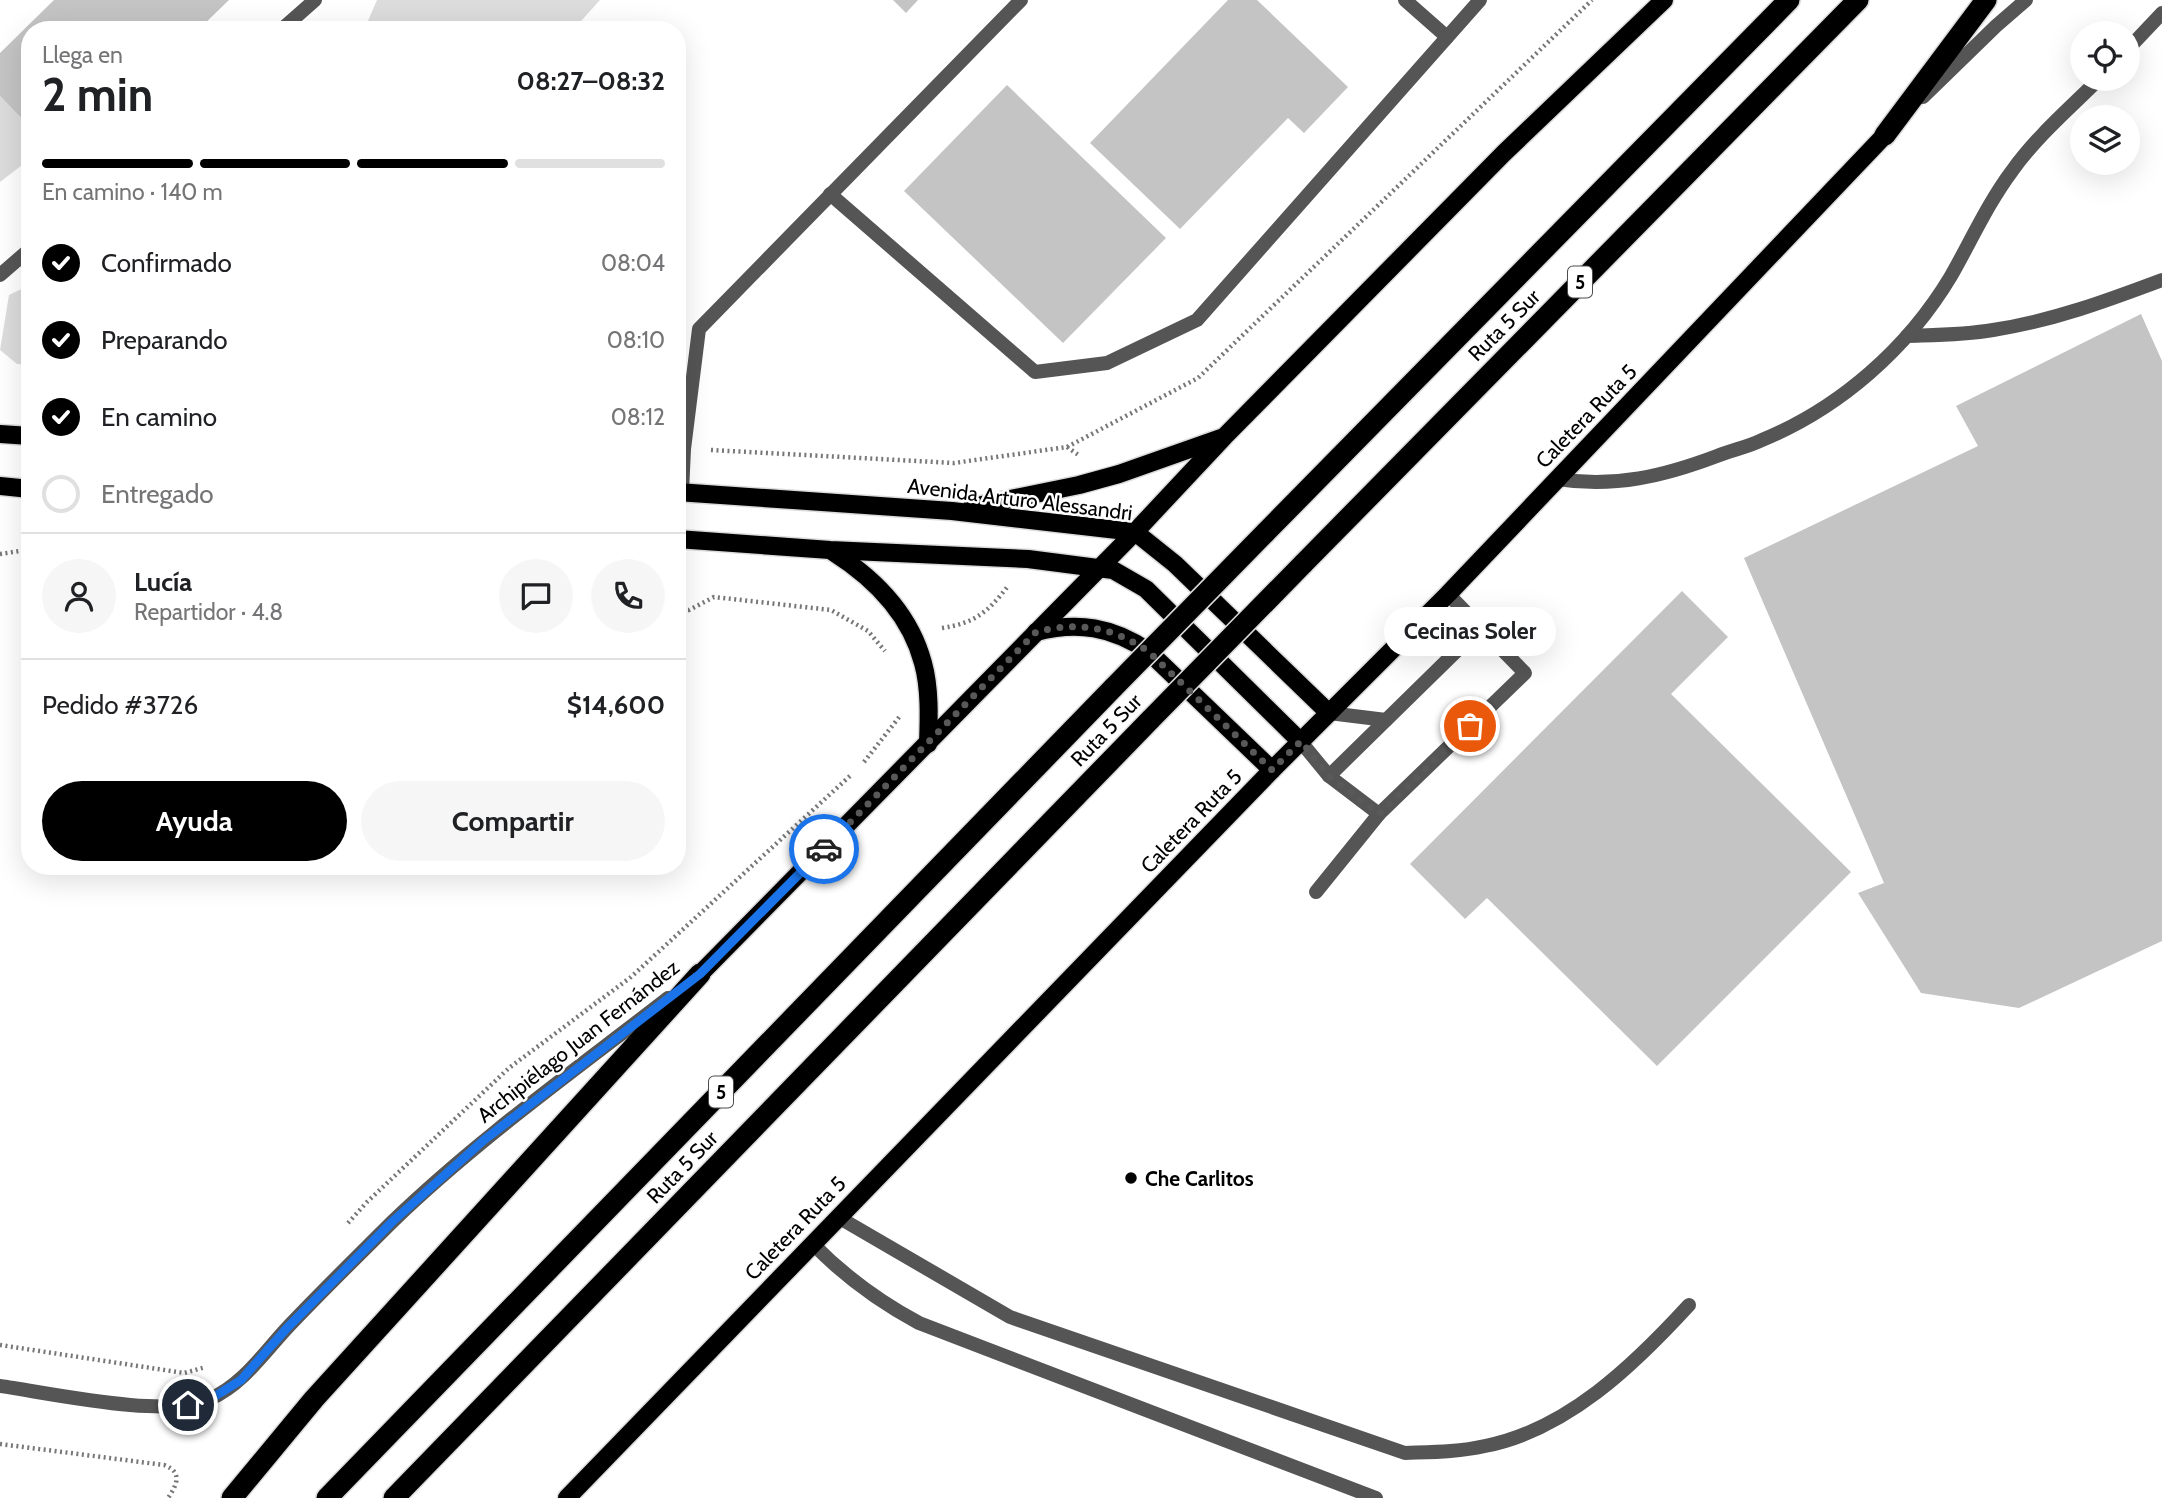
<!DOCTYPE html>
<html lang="es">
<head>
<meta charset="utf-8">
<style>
	body { margin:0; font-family:Cabin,sans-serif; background:#f6f6f6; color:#202124; height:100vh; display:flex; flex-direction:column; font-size:26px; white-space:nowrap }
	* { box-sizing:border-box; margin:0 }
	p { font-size:23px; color:#757577 }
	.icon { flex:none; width:38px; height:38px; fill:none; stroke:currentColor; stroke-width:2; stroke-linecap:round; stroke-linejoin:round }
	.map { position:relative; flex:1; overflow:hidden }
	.details { position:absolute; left:21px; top:21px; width:665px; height:854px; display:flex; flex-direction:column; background:#fff; border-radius:28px; box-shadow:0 7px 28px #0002 }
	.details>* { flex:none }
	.buttons { position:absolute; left:2070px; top:21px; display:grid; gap:14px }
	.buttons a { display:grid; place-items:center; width:70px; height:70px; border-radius:50%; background:#fff; box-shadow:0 7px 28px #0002; font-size:35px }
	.pin { position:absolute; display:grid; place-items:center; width:60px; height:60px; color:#fff; margin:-30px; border:4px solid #fff; border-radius:50%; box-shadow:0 2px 7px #0007 }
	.courier { position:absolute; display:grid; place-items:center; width:70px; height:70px; margin:-35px; border:5px solid #1a73e8; border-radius:50%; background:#fff; color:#222; box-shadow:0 2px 9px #0007 }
	.bubble { position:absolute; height:49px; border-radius:24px; background:#fff; box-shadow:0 7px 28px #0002; font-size:23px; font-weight:800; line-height:49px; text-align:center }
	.head em { font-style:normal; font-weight:800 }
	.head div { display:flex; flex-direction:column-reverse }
	.head { display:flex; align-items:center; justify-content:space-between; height:119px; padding:0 21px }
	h1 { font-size:46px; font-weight:800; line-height:52px }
	.bar { display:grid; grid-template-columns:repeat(4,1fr); gap:10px 7px; align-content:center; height:84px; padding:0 21px }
	.bar i { height:9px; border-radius:5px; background:#e0e0e0 }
	.bar .on { background:#000 }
	.bar p { grid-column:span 4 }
	.line { display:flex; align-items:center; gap:18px; padding:0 21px; border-top:2px solid #e0e0e0 }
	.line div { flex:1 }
	.round { display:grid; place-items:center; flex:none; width:74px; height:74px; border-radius:37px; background:#f6f6f6 }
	ol { padding:0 21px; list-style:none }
	li { display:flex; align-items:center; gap:21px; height:77px }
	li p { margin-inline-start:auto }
	li .icon { padding:7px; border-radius:50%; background:#000; color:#fff; stroke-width:4 }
	li:last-child { color:#757577 }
	li i { width:38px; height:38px; border:4px solid #e0e0e0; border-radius:50% }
	.cta { display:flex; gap:14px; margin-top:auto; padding:14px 21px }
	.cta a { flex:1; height:80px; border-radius:42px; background:#000; color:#fff; font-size:28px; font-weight:800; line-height:80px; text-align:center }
	.cta a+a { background:#f6f6f6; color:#202124 }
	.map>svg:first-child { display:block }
	.green { fill:#dcdcdc }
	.building { fill:#c4c4c4 }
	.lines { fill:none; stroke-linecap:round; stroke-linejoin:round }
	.primary-casing { stroke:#dbdbdb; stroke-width:21 }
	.motorway-casing { stroke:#dbdbdb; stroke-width:24 }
	.path { stroke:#777; stroke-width:4.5; stroke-dasharray:2 3.5; stroke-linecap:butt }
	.service { stroke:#555; stroke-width:14 }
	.tertiary { stroke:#555; stroke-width:14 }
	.primary { stroke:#000; stroke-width:18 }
	.motorway { stroke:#000; stroke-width:21 }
	.motorway-bridge-casing { stroke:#dbdbdb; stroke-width:24; stroke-linecap:butt }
	.motorway-bridge { stroke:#000; stroke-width:21 }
	.done { stroke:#595959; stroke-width:7; stroke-dasharray:0 12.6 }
	.route { stroke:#1a73e8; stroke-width:9 }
	.poi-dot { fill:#000; stroke:#fff; stroke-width:2.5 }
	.labels { text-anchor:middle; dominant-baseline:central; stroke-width:5; stroke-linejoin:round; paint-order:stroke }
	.shield { fill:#fff; stroke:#4c4c4c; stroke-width:2 }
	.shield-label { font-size:19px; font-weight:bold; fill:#000 }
	.street-label { font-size:21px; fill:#000; stroke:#fff }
	.poi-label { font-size:21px; font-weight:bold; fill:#000; stroke:#fff; text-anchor:start }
</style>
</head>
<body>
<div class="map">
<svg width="2162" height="1498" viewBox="0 0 2162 1498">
	<rect width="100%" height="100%" fill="#fff"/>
	<g class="green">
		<path d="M377,0H600L573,30H364Z"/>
		<path d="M0,96L30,127V159L0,182Z"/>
		<path d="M30,285V365L17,364L0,350L9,295Z"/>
	</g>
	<g class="building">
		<path d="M54,0H229L198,30H30V127L0,96V53Z"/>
		<path d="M893,0H918L906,13Z"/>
		<path d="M1228,0H1257L1348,87L1304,133L1288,118L1180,229L1090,143Z"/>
		<path d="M1007,85L1166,238L1063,343L904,191Z"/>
		<path d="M2141,314L2162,361V941L2019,1008L1921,993L1858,893L1884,883L1744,558L1978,446L1956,406Z"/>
		<path d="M1682,591L1728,637L1671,694L1851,872L1657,1066L1487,898L1465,919L1410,864Z"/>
	</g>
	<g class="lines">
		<defs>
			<g id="primary">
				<path d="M0,434L30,436"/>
				<path d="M0,486L30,489"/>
				<path d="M677,492L952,511L1135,532L1175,564L1329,713"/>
				<path d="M972,507L1079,485L1119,474L1221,438"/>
				<path d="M677,539L830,550L1028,559L1113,570L1146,589L1301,742"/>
				<path d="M833,552C874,578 910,614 923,663C930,688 929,718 928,744"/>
				<path d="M1036,632C1078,621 1112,627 1148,651L1272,770"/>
				<path d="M700,974L1135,532L1224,437L1504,153L1664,0"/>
				<path d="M567,1498L1272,770L1448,594L1885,135"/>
			</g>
			<g id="motorway">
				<path d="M1885,135L1986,0"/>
				<path d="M1265,533L1789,0"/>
				<path d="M1303,564L1858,0"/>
				<path d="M232,1498L314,1399L700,974"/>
				<path d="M327,1498L1114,687"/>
				<path d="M394,1498L1151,719"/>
			</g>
		</defs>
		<use href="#primary" class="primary-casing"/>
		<use href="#motorway" class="motorway-casing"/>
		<g class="path">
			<path d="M1067,447L1198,378L1592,0"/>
			<path d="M711,450L954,463L1067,447L1080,456"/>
			<path d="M0,554L20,551L30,552"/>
			<path d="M677,610H689L714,597L831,610L868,631L885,651"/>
			<path d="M942,628C975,623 988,612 1008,586"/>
			<path d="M864,762L900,716"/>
			<path d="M348,1223L367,1202L509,1068L631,977L851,775"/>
			<path d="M0,1345L184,1373L206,1367"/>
			<path d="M0,1444L164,1465C183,1472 177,1485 168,1498"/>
		</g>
		<g class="service">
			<path d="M1405,0L1447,37"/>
			<path d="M281,30L315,0"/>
			<path d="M2128,49L2162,13"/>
			<path d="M830,194L1035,372L1107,363L1197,320L1480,0"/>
			<path d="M0,275L30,249"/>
			<path d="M1907,336C1935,335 1964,335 1993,330C2052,321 2106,301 2162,280"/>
			<path d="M1557,479C1615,488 1664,476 1717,456C1732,450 1748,447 1762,440C1840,408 1908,348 1951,276C1971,241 1988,203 2012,171C2037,136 2069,109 2099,79"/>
			<path d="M682,492L684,449L699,329L1021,0"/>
			<path d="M1329,713L1386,720"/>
			<path d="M1301,742L1329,776L1379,814L1525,673L1448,594"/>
			<path d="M1329,776L1481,627"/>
			<path d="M1316,892L1379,814"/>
			<path d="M838,1217L1010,1317L1405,1453C1432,1452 1458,1452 1485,1446C1567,1430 1634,1365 1689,1305"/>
			<path d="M812,1243C844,1276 878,1301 919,1323L1376,1498"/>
		</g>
		<g class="tertiary">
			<path d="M1923,97L1996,26L2026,0"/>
			<path d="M0,1386C50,1393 167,1419 210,1399C243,1384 263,1354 287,1328C321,1292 357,1257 392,1222C477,1140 574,1071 668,998"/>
		</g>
		<use href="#primary" class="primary"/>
		<use href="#motorway" class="motorway"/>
		<defs>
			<g id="motorway-bridge">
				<path d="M1114,687L1265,533"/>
				<path d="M1151,719L1303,564"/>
			</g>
		</defs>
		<use href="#motorway-bridge" class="motorway-bridge-casing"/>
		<use href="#motorway-bridge" class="motorway-bridge"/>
	</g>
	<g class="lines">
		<path class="done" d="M824,849L1036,632C1078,621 1112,627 1148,651L1272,770L1301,741L1329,776L1379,814L1470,726"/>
		<path class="route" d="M188,1405L209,1400L241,1380L287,1328L393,1221L484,1140L700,974L824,849"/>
	</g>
	<circle class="poi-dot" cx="1131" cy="1178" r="7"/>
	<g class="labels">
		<g class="shield">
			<rect x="1568" y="266.5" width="24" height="31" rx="5"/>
			<rect x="709" y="1076.5" width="24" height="31" rx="5"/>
		</g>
		<g class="shield-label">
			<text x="1580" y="282">5</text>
			<text x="721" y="1092">5</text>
		</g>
		<g class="street-label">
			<text transform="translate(1504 325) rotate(-45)">Ruta 5 Sur</text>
			<text transform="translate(1586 416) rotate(-46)">Caletera Ruta 5</text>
			<text transform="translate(1020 499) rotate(7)">Avenida Arturo Alessandri</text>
			<text transform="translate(1106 730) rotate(-46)">Ruta 5 Sur</text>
			<text transform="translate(1191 821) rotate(-46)">Caletera Ruta 5</text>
			<text transform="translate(578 1041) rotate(-38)">Archipiélago Juan Fernández</text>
			<text transform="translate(682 1167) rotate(-46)">Ruta 5 Sur</text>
			<text transform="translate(795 1228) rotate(-46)">Caletera Ruta 5</text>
		</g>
		<g class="poi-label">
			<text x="1145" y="1178">Che Carlitos</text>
		</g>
	</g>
</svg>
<div class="buttons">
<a><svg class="icon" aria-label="locate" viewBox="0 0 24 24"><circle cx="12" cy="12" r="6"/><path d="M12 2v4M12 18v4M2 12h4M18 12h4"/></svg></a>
<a><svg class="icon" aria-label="layers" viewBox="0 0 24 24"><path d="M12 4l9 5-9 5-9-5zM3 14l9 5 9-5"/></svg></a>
</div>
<div class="pin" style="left:1470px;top:726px;background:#ea580c"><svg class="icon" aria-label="bag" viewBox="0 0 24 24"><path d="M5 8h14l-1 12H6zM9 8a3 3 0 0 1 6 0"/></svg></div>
<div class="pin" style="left:188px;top:1405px;background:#1f2937"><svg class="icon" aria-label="home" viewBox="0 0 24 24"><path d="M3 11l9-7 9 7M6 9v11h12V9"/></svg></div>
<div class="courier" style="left:824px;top:849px"><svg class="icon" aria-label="car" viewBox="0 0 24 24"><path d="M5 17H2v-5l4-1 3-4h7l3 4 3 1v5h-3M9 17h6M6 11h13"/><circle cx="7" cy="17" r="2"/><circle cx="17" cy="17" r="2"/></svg></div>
<div class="bubble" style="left:1384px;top:607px;width:172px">Cecinas Soler</div>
<section class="details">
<div class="head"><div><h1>2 min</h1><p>Llega en</p></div><em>08:27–08:32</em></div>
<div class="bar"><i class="on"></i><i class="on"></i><i class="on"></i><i></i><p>En camino · 140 m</p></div>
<ol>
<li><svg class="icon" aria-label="check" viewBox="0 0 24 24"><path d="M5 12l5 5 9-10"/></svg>Confirmado<p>08:04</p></li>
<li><svg class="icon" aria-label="check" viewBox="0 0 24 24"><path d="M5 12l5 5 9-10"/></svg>Preparando<p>08:10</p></li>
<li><svg class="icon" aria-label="check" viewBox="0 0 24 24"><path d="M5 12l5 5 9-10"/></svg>En camino<p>08:12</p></li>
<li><i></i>Entregado</li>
</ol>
<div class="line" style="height:126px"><a class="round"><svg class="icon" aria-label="person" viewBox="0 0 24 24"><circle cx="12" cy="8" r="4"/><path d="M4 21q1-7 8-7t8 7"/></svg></a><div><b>Lucía</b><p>Repartidor · 4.8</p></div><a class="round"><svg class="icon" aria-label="chat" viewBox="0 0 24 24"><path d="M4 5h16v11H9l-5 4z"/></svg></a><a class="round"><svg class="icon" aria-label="phone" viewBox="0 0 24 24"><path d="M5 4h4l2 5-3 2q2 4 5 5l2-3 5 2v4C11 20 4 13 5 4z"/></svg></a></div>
<div class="line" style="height:91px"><div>Pedido #3726</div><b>$14,600</b></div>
<div class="cta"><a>Ayuda</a><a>Compartir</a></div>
</section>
</div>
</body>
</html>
